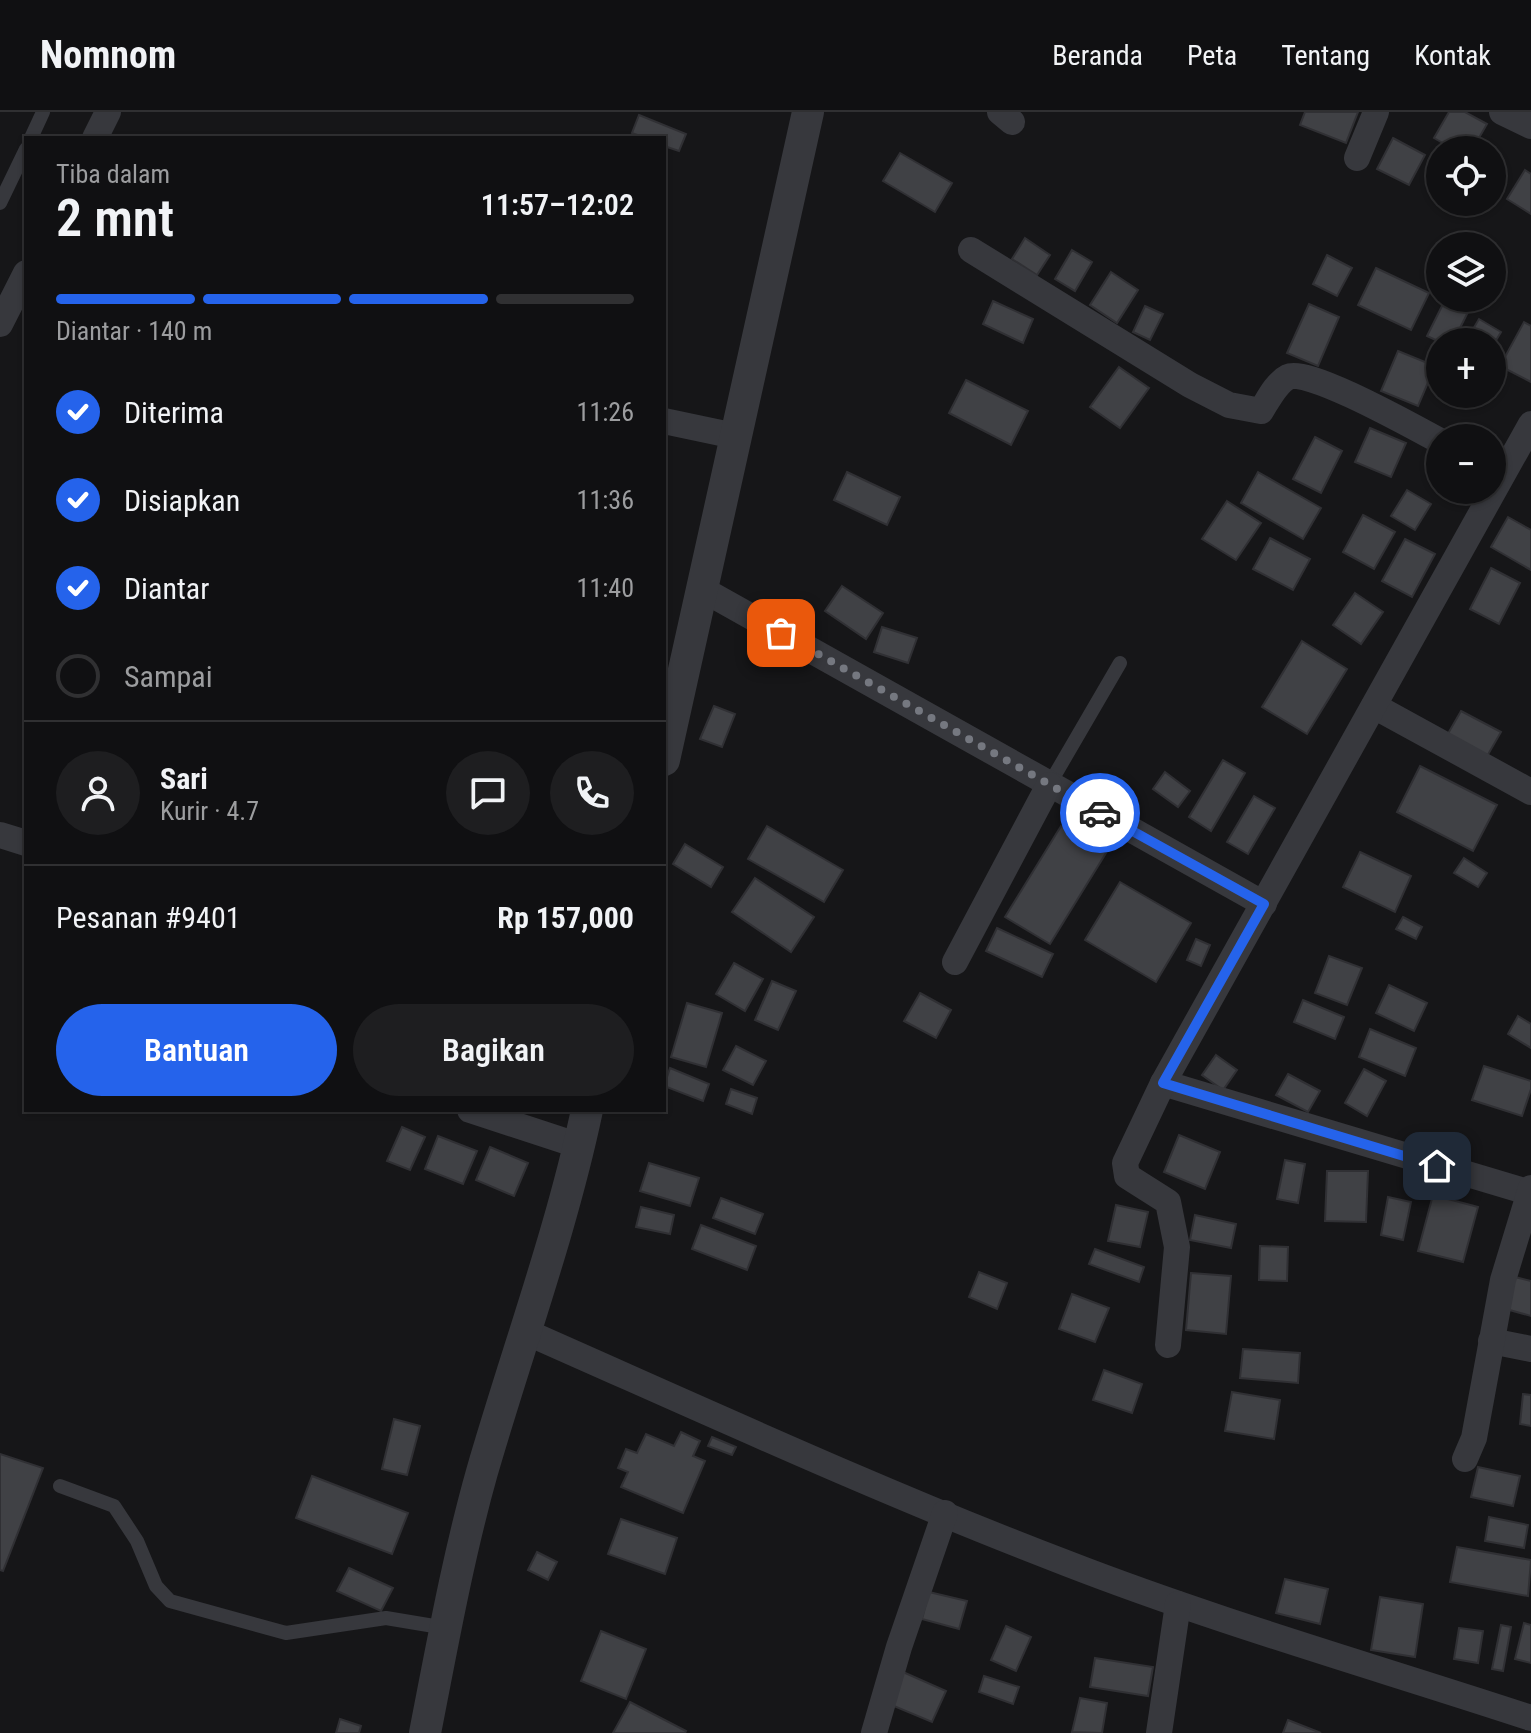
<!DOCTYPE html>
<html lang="id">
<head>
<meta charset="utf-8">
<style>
	body { margin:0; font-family:"Roboto Condensed",sans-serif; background:#1e1e20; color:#f1f3f6; height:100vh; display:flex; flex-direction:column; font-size:30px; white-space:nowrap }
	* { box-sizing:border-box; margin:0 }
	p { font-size:26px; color:#9c9d9f }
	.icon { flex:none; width:44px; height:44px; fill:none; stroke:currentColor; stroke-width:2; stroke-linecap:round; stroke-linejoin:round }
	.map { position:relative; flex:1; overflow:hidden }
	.drawer { position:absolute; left:24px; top:24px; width:642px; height:976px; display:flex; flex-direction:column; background:#101012; border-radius:0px; box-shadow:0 2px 6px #0004,0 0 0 2px #303032 }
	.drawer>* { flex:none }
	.fabs { position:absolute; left:1426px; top:24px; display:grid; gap:16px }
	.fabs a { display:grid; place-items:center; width:80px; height:80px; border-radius:50%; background:#101012; box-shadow:0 2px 6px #0004,0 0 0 2px #303032; font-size:40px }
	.pin { position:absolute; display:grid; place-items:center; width:68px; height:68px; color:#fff; margin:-34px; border-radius:16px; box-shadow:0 4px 12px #0006 }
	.courier { position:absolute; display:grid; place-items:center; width:80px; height:80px; margin:-40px; border:6px solid #2563eb; border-radius:50%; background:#fff; color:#222; box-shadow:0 2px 10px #0007 }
	.summary em { font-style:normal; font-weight:600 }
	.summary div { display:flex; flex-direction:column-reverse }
	.summary { display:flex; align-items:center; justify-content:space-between; height:136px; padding:0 32px }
	h1 { font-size:52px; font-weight:600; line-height:60px }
	.bar { display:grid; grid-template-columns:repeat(4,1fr); gap:12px 8px; align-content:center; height:96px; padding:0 32px }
	.bar i { height:10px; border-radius:6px; background:#303032 }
	.bar .current { background:#2563eb }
	.bar p { grid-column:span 4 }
	.line { display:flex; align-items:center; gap:20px; padding:0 32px; border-top:2px solid #303032 }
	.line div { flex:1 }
	.round { display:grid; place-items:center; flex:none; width:84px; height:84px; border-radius:42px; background:#1e1e20 }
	ol { padding:0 32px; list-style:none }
	li { display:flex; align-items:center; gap:24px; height:88px }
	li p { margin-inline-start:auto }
	li .icon { padding:8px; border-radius:50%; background:#2563eb; color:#fff; stroke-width:4 }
	li:last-child { color:#9c9d9f }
	li i { width:44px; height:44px; border:4px solid #303032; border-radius:50% }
	.cta { display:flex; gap:16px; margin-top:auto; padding:16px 32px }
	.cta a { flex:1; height:92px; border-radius:48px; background:#2563eb; color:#fff; font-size:32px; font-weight:600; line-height:92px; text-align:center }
	.cta a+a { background:#1e1e20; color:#f1f3f6 }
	header { display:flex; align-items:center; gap:48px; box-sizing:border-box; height:112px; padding:0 40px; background:#101012; border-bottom:2px solid #303032 }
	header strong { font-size:38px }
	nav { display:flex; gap:44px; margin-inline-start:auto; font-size:28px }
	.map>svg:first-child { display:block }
	.building { fill:#404145; stroke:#303034; stroke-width:2 }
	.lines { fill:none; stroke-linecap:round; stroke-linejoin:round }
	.service { stroke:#37383d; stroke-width:14 }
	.minor { stroke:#37383d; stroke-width:26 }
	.tertiary { stroke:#37383d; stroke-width:32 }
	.done { stroke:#757880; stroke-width:8; stroke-dasharray:0 14.4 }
	.route { stroke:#2563eb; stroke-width:10 }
</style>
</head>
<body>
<header>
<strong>Nomnom</strong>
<nav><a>Beranda</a><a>Peta</a><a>Tentang</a><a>Kontak</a></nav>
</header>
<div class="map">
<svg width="1531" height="1621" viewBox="0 0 1531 1621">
	<rect width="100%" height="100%" fill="#161618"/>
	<g class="building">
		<path d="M1305,0H1358L1346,31L1300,13Z"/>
		<path d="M1449,0H1465L1487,12L1472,38H1455L1434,26Z"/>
		<path d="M639,3L686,22L679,39L664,34V26H645L632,21Z"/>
		<path d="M1393,26L1425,43L1409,73L1377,57Z"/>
		<path d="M900,41L952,71L935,100L883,69Z"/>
		<path d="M1525,58L1531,62V102L1507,87Z"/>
		<path d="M1025,126L1050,143L1037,163L1012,147Z"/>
		<path d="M1072,138L1092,150L1075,179L1055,167Z"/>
		<path d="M1327,143L1352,156L1337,184L1313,172Z"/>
		<path d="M1376,156L1429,181L1411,218L1358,193Z"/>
		<path d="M1111,160L1138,178L1117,211L1090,193Z"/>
		<path d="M1446,186H1458L1472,192L1453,230H1440L1427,224Z"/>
		<path d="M993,189L1033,207L1023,231L983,212Z"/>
		<path d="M1309,192L1339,205L1318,254L1287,241Z"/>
		<path d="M1145,194L1163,202L1150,228L1133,220Z"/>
		<path d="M1479,207L1501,220L1492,235V230L1466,229Z"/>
		<path d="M1524,210L1531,214V270L1500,254Z"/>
		<path d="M1398,239L1435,254L1418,294L1381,279Z"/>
		<path d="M1119,255L1149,276L1120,316L1090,295Z"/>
		<path d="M966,268L1028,299L1011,333L949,301Z"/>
		<path d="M1370,316L1406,331L1391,365L1355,350Z"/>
		<path d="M1315,325L1342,339L1321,381L1293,367Z"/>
		<path d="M847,360L900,385L887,413L834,388Z"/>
		<path d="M1258,360L1321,396L1303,427L1241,391Z"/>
		<path d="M1407,378L1431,392L1415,418L1391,404Z"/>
		<path d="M1227,389L1261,411L1236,448L1202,427Z"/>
		<path d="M1363,403L1395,420L1374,457L1343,440Z"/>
		<path d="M1508,405L1531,418V458L1491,435Z"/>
		<path d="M1270,426L1310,447L1293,478L1253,457Z"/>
		<path d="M1405,427L1435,442L1412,485L1382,469Z"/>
		<path d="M1491,456L1520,471L1499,512L1470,497Z"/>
		<path d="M842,474L883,501L866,527L825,499Z"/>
		<path d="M1355,481L1383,500L1361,532L1333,513Z"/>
		<path d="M882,515L917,526L908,551L874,540Z"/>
		<path d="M1302,529L1347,557L1307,622L1262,595Z"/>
		<path d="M714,594L735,602L722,635L700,627Z"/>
		<path d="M1461,599L1501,620L1486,646L1446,625Z"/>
		<path d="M1223,648L1245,661L1211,719L1189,705Z"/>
		<path d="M1420,654L1497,693L1473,739L1397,700Z"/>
		<path d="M1165,660L1190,679L1178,695L1153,677Z"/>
		<path d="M1254,684L1275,696L1248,742L1227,730Z"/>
		<path d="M767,714L843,758L824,790L748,747Z"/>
		<path d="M1061,714L1106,741L1050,832L1005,805Z"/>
		<path d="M685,732L723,755L711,775L673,752Z"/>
		<path d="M1360,740L1411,764L1395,800L1343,775Z"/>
		<path d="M1464,746L1487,761L1478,775L1454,761Z"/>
		<path d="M755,766L814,805L791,840L732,800Z"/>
		<path d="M1120,770L1191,811L1156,870L1085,828Z"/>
		<path d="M1403,805L1422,815L1416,827L1396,817Z"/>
		<path d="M997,816L1053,842L1042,865L986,839Z"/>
		<path d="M1196,827L1210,833L1201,854L1187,848Z"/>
		<path d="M1329,844L1362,856L1347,893L1315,881Z"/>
		<path d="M734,851L763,867L745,899L716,882Z"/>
		<path d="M772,869L796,879L778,918L755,908Z"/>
		<path d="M1389,873L1427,891L1414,919L1376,901Z"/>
		<path d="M920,881L951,898L936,926L904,909Z"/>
		<path d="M1303,888L1344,905L1335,927L1294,910Z"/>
		<path d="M687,891L722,901L706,955L671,945Z"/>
		<path d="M1518,904L1531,912V936L1508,922Z"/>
		<path d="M1370,917L1416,936L1405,964L1359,945Z"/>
		<path d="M736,934L766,949L753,973L723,958Z"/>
		<path d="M1216,943L1237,958L1223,978L1202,963Z"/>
		<path d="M1484,954L1531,969V977L1522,1004L1472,988Z"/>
		<path d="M670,956L709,972L703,989L664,974Z"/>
		<path d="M1364,957L1386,969L1367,1004L1345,991Z"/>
		<path d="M1288,962L1320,979L1308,1000L1276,983Z"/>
		<path d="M731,977L757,986L752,1002L726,992Z"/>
		<path d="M402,1015L425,1025L410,1058L387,1049Z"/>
		<path d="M1179,1023L1220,1040L1205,1077L1164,1060Z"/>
		<path d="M438,1024L477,1039L463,1072L425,1057Z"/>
		<path d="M490,1035L528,1051L514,1084L476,1068Z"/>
		<path d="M1285,1048L1305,1052L1298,1091L1277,1087Z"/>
		<path d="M649,1051L699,1066L690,1094L640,1079Z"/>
		<path d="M1327,1059H1368L1366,1110L1325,1109Z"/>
		<path d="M1433,1083L1478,1095L1463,1150L1418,1139Z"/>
		<path d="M1388,1085L1411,1090L1403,1128L1381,1123Z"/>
		<path d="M721,1086L763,1102L755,1122L713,1106Z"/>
		<path d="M1116,1093L1148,1100L1140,1135L1108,1129Z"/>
		<path d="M641,1095L674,1103L670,1122L636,1115Z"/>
		<path d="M1195,1103L1236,1112L1231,1136L1190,1128Z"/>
		<path d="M701,1113L756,1134L747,1158L692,1137Z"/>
		<path d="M1260,1134L1288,1135L1287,1169L1259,1168Z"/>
		<path d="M1095,1137L1144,1155L1139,1170L1089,1152Z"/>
		<path d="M979,1160L1007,1171L997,1197L969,1185Z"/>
		<path d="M1191,1161L1231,1164L1226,1222L1186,1218Z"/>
		<path d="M1515,1165L1531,1169V1204L1506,1197Z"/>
		<path d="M1072,1182L1109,1196L1095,1230L1059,1217Z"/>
		<path d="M1243,1237L1300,1241L1298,1271L1240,1266Z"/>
		<path d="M1104,1258L1142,1272L1132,1301L1093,1288Z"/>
		<path d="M1232,1280L1280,1288L1274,1327L1225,1319Z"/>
		<path d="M1523,1282L1531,1283V1314L1520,1312Z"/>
		<path d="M394,1307L420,1314L407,1363L382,1357Z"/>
		<path d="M681,1320L700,1329L693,1344L705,1349L683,1401L621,1375L628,1360L618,1356L626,1337L637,1341L646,1322L674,1334Z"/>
		<path d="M712,1325L736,1335L732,1343L708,1334Z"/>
		<path d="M0,1342L43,1356L3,1459L0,1458Z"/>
		<path d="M1478,1355L1520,1364L1513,1394L1471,1385Z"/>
		<path d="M312,1364L408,1401L392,1442L296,1406Z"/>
		<path d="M1489,1405L1528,1413L1524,1436L1485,1429Z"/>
		<path d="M621,1407L677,1426L665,1462L608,1442Z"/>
		<path d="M1457,1435L1531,1448L1528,1484L1450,1470Z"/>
		<path d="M537,1440L557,1450L548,1468L528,1458Z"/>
		<path d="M349,1456L393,1476L381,1499L337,1479Z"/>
		<path d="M1285,1467L1328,1477L1320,1512L1276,1501Z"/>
		<path d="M929,1480L967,1489L959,1517L922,1507Z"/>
		<path d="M1380,1485L1423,1492L1415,1545L1371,1538Z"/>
		<path d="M1524,1511L1531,1513V1551L1515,1547Z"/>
		<path d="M1501,1513L1511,1515L1503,1559L1492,1557Z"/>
		<path d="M1006,1514L1031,1525L1016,1559L991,1548Z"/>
		<path d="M1459,1516L1483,1519L1478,1551L1454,1547Z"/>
		<path d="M601,1519L646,1537L626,1587L581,1569Z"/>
		<path d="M1095,1546L1153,1555L1148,1584L1090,1575Z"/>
		<path d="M903,1560L946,1579L932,1610L889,1592Z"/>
		<path d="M984,1564L1019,1575L1013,1592L979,1580Z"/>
		<path d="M1080,1586L1107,1591L1102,1621L1072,1620Z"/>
		<path d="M630,1590L686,1619L685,1621H613Z"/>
		<path d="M340,1607L361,1614L359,1621H336Z"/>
		<path d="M1288,1608L1321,1621H1283Z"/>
	</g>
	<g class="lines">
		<g class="service">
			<path d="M31,26L43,0"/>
			<path d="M0,91L26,37"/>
			<path d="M1049,673L1120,551"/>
			<path d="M60,1374L114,1394L137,1429L156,1474L170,1489L286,1521L386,1506L446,1516"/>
		</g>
		<g class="minor">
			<path d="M1000,0L1012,10"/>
			<path d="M1502,0L1531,14"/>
			<path d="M95,26L108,0"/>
			<path d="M1357,46L1376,0"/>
			<path d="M971,138L1190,273L1229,293L1261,299C1268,288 1276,271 1288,265C1308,255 1417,317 1440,329"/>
			<path d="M0,212L26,161"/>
			<path d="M664,309L735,324"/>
			<path d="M700,476L1264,792"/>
			<path d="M1374,594L1531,680"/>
			<path d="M0,723L26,731"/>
			<path d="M955,850L1049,673"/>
			<path d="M1163,971L1531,1081"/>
			<path d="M470,998L580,1034"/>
			<path d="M526,1220C705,1299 883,1381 1066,1451C1218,1510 1376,1555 1531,1606"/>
			<path d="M1491,1229L1531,1237"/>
			<path d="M1168,1233L1177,1135L1168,1090L1127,1064L1125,1051L1163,971L1531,312"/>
			<path d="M1465,1347L1474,1326L1503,1168L1531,1076"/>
			<path d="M874,1621L899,1535L945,1401"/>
			<path d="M1159,1621L1178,1492"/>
		</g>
		<g class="tertiary">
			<path d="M664,648L808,0"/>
			<path d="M425,1621C442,1534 458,1445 482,1360C517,1239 561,1121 587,998"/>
		</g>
	</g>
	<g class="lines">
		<path class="done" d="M781,521L1100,701"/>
		<path class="route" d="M1100,701L1264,792L1163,971L1437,1054"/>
	</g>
</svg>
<div class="fabs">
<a><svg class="icon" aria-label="locate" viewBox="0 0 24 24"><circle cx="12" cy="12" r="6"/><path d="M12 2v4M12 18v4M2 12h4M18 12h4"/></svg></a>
<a><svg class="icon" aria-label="layers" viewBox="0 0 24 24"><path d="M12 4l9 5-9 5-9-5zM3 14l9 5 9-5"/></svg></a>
<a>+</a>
<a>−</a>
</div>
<div class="pin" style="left:781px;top:521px;background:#ea580c"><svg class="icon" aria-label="bag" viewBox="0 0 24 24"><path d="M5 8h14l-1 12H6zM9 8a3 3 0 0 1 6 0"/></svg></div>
<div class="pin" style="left:1437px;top:1054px;background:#1f2937"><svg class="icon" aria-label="home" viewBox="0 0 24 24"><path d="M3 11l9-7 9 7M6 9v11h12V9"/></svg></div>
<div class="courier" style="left:1100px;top:701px"><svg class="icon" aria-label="car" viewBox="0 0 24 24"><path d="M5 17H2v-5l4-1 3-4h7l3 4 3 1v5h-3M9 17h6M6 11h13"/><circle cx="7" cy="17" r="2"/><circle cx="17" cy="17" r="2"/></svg></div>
<section class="drawer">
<div class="summary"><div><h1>2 mnt</h1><p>Tiba dalam</p></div><em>11:57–12:02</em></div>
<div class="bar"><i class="current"></i><i class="current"></i><i class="current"></i><i></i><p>Diantar · 140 m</p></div>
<ol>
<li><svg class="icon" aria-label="check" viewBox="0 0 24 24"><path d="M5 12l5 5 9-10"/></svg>Diterima<p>11:26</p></li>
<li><svg class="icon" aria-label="check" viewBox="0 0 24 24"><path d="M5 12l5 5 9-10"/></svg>Disiapkan<p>11:36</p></li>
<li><svg class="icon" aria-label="check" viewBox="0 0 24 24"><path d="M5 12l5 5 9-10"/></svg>Diantar<p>11:40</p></li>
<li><i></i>Sampai</li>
</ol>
<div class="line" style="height:144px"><a class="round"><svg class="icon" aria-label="person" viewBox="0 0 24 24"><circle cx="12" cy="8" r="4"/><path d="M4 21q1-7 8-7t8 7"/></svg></a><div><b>Sari</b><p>Kurir · 4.7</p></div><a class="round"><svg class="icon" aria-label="chat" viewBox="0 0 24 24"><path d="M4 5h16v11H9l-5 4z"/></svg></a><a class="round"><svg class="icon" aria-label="phone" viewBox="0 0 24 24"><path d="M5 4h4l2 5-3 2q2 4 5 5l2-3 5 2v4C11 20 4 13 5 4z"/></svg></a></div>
<div class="line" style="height:104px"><div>Pesanan #9401</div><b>Rp 157,000</b></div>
<div class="cta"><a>Bantuan</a><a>Bagikan</a></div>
</section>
</div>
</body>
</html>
